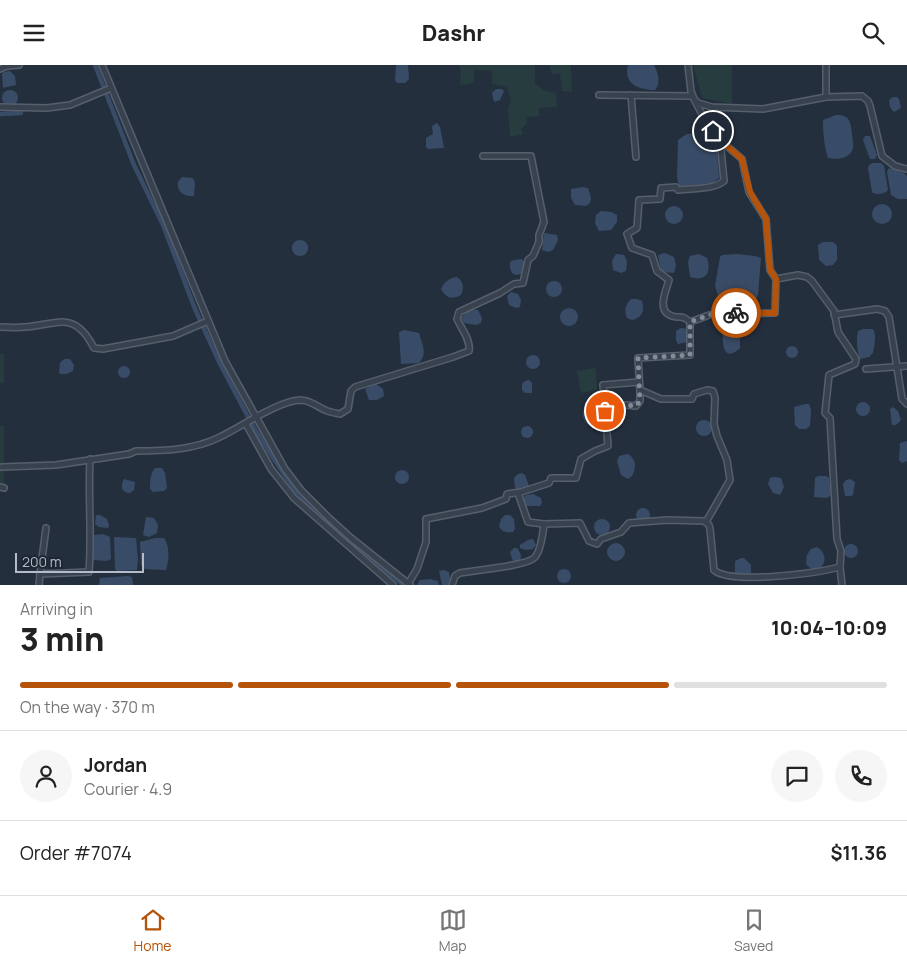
<!DOCTYPE html>
<html lang="en">
<head>
<meta charset="utf-8">
<style>
	body { margin:0; font-family:Manrope,sans-serif; background:#f6f6f6; color:#222; height:100vh; display:flex; flex-direction:column; font-size:19px; white-space:nowrap }
	* { box-sizing:border-box; margin:0 }
	p { font-size:16px; color:#767676 }
	.icon { flex:none; width:28px; height:28px; fill:none; stroke:currentColor; stroke-width:2; stroke-linecap:round; stroke-linejoin:round }
	.map { position:relative; height:520px; overflow:hidden }
	.side { display:flex; flex-direction:column; background:#fff; flex:1 }
	.side>* { flex:none }
	.scale { position:absolute; left:15px; bottom:12px; width:129px; box-sizing:border-box; padding-left:5px; border:2px solid #b4bcc9; border-top:0; font-size:14px; line-height:18px; white-space:nowrap; color:#b4bcc9; -webkit-text-stroke:4px #1d2633; paint-order:stroke }
	.pin { position:absolute; display:grid; place-items:center; width:42px; height:42px; color:#fff; margin:-21px; border:2px solid #fff; border-radius:50%; box-shadow:0 1px 5px #0007 }
	.courier { position:absolute; display:grid; place-items:center; width:50px; height:50px; margin:-25px; border:4px solid #b45309; border-radius:50%; background:#fff; color:#222; box-shadow:0 1px 6px #0007 }
	.head em { font-style:normal; font-weight:800 }
	.head div { display:flex; flex-direction:column-reverse }
	.head { display:flex; align-items:center; justify-content:space-between; height:85px; padding:0 20px }
	h1 { font-size:32px; font-weight:800; line-height:38px }
	.bar { display:grid; grid-template-columns:repeat(4,1fr); gap:8px 5px; align-content:center; height:60px; padding:0 20px }
	.bar i { height:6px; border-radius:4px; background:#e0e0e0 }
	.bar .active { background:#b45309 }
	.bar p { grid-column:span 4 }
	.line { display:flex; align-items:center; gap:12px; padding:0 20px; border-top:1px solid #e0e0e0 }
	.line div { flex:1 }
	.round { display:grid; place-items:center; flex:none; width:52px; height:52px; border-radius:26px; background:#f6f6f6 }
	header { display:flex; justify-content:space-between; align-items:center; height:65px; padding:0 20px; background:#fff; font-size:22px; font-weight:800 }
	.tabs { display:flex; justify-content:space-around; align-items:center; height:70px; border-top:1px solid #e0e0e0; background:#fff; font-size:14px; color:#767676 }
	.tabs a { display:grid; justify-items:center; gap:2px }
	.tabs .active { color:#b45309 }
	.map>svg:first-child { display:block }
	.green { fill:#263c3f }
	.water { fill:#394c67 }
	.lines { fill:none; stroke-linecap:round; stroke-linejoin:round }
	.canal { stroke:#394c67; stroke-width:4.5 }
	.minor-casing { stroke:#565f6c; stroke-width:8 }
	.minor { stroke:#38414e; stroke-width:5 }
	.done { stroke:#828b98; stroke-width:5; stroke-dasharray:0 9 }
	.route { stroke:#b45309; stroke-width:6 }
</style>
</head>
<body>
<header><svg class="icon" aria-label="menu" viewBox="0 0 24 24"><path d="M4 6h16M4 12h16M4 18h16"/></svg>Dashr<svg class="icon" aria-label="search" viewBox="0 0 24 24"><circle cx="10" cy="10" r="6"/><path d="M15 15l6 6"/></svg></header>
<div class="map">
<svg width="907" height="520" viewBox="0 0 907 520">
	<rect width="100%" height="100%" fill="#242f3e"/>
	<g class="green">
		<path d="M459,0H535V18L543,25L556,28L557,42L539,43V51L526,52L527,59L521,64L523,69L510,72L508,43L511,36L507,22L492,19V5H474V18L460,20L461,6Z"/>
		<path d="M549,0H571L572,27L562,26L560,8L553,10Z"/>
		<path d="M693,0H732V39L702,33Z"/>
		<rect x="0" y="289" width="4" height="29"/>
		<path d="M596,303L597,325L581,328L577,306Z"/>
		<rect x="0" y="361" width="4" height="58"/>
	</g>
	<g class="water">
		<path d="M396,0H408L409,14L405,18H398L395,16Z"/>
		<path d="M628,0H654C658,8 661,18 655,25C639,25 623,19 628,0Z"/>
		<path d="M10,6L15,11L16,20L3,23L2,9L4,7Z"/>
		<path d="M496,24H502L504,26L500,35L494,37L492,28Z"/>
		<circle cx="10" cy="33" r="8"/>
		<path d="M893,32H897L899,34L901,43L894,47L890,42L889,35Z"/>
		<path d="M836,50C840,50 844,50 847,53C851,56 851,63 852,68C852,73 854,80 853,84C849,94 837,95 828,93C824,80 823,68 823,55Z"/>
		<path d="M437,58L440,62L444,83L428,84L426,82V73L433,69L432,61Z"/>
		<path d="M706,68L713,72L716,77L719,113L712,118L679,121L677,112L678,75L687,69Z"/>
		<path d="M865,71H870L877,90L875,94H870L863,75Z"/>
		<path d="M872,98H881L884,101L888,125C884,129 876,131 872,127L868,103L869,100Z"/>
		<path d="M889,103L904,108L907,111V134H898L891,130L887,107Z"/>
		<path d="M182,112L193,113L195,118L194,131C185,132 176,127 178,117Z"/>
		<path d="M582,122L588,123L591,133L590,138L586,141L575,140L571,133V124Z"/>
		<circle cx="882" cy="149" r="10"/>
		<circle cx="674" cy="150" r="9"/>
		<path d="M601,146L611,147L617,150V157L611,165L599,166L595,158L596,150Z"/>
		<path d="M544,168L557,170L558,175L553,185L548,187L542,185Z"/>
		<circle cx="300" cy="183" r="8"/>
		<path d="M823,177H833L837,181V195L833,200L826,201L819,195L818,180Z"/>
		<path d="M665,188L674,192L676,200L674,208L661,207L658,190Z"/>
		<path d="M616,189L624,190L627,196L626,206L621,208L613,205L612,196Z"/>
		<path d="M699,189L707,193C712,209 705,217 690,212L688,197L690,191Z"/>
		<path d="M737,189L755,191L761,193L758,229C754,246 729,237 718,231L715,221L720,192L722,190Z"/>
		<path d="M522,194L524,197V206L521,209L516,210L512,208L510,203V197L514,195Z"/>
		<path d="M457,212C464,217 464,223 461,230C452,235 446,233 441,224C444,217 449,213 457,212Z"/>
		<circle cx="554" cy="224" r="8"/>
		<path d="M511,227L518,229L521,235L520,242L516,243L509,240L507,231Z"/>
		<path d="M631,234H637L642,236C645,246 642,253 632,255L627,253C624,245 625,240 631,234Z"/>
		<circle cx="569" cy="252" r="9"/>
		<path d="M469,244L478,245L482,253L481,258L476,260L464,258L461,253Z"/>
		<path d="M730,261L738,262L740,275V283C724,298 722,280 723,268Z"/>
		<path d="M681,263L688,264L687,277L678,279L676,275V266Z"/>
		<path d="M863,264H873C877,270 874,281 873,288L869,292L860,294C857,286 856,275 858,266Z"/>
		<path d="M404,265L419,268C422,279 428,289 419,298L401,299L399,267Z"/>
		<circle cx="792" cy="287" r="6"/>
		<circle cx="533" cy="297" r="7"/>
		<path d="M64,294H70L74,300L73,306L67,309H60L59,307L60,298Z"/>
		<circle cx="124" cy="307" r="6"/>
		<path d="M529,315L532,318V328H525L522,325V319L525,316Z"/>
		<path d="M376,319L383,324L384,331L377,335H369L365,324Z"/>
		<circle cx="863" cy="344" r="7"/>
		<path d="M587,339C601,340 603,347 605,359L602,363C587,365 576,351 587,339Z"/>
		<path d="M806,339H809L811,345L810,361L806,364H799L795,360L794,342Z"/>
		<path d="M893,342L898,346L901,355L896,360H892L890,344Z"/>
		<circle cx="704" cy="363" r="8"/>
		<circle cx="527" cy="367" r="6"/>
		<path d="M907,376V396L902,398L899,395L900,378Z"/>
		<path d="M628,389C637,395 636,403 632,411L628,414L621,410L617,396L619,391Z"/>
		<path d="M155,403H162L165,408L167,423L164,426L153,427L150,424C150,418 150,408 155,403Z"/>
		<circle cx="402" cy="412" r="7"/>
		<path d="M522,408L525,410L529,421L518,425L515,422L514,413L518,409Z"/>
		<path d="M818,411H826L829,413L831,430L827,433L814,432L815,413Z"/>
		<path d="M774,412L781,413L784,422L780,430L773,428L768,419L770,413Z"/>
		<path d="M124,414L135,417L134,425L130,428C121,428 120,421 124,414Z"/>
		<path d="M850,414L855,417L853,430L851,431H845L843,419L846,415Z"/>
		<path d="M533,429L541,433L542,438L540,441H526L523,439L522,434L526,430Z"/>
		<circle cx="643" cy="450" r="7"/>
		<path d="M96,450H100L107,454L109,460L108,463L99,462L95,459Z"/>
		<path d="M505,450H510L514,454L515,464L513,467C507,468 501,467 499,461L501,454Z"/>
		<path d="M146,452L154,453L158,460L157,468L149,472L143,470Z"/>
		<circle cx="602" cy="462" r="8"/>
		<path d="M103,469L110,472L111,494L107,496L93,495L94,470Z"/>
		<path d="M114,472L136,473L138,494L137,505L117,506L115,504Z"/>
		<path d="M155,473H164C170,481 169,495 166,505L144,504L141,500L140,477Z"/>
		<path d="M533,474L536,480L533,484L526,485L520,483V480L528,475Z"/>
		<circle cx="616" cy="487" r="9"/>
		<circle cx="851" cy="486" r="7"/>
		<path d="M817,482C829,489 826,505 812,505L806,499L807,490L811,484Z"/>
		<path d="M514,483H517C520,487 523,492 519,496H513L510,487Z"/>
		<path d="M741,493H744L751,500V508L749,511L735,509V496Z"/>
		<circle cx="564" cy="511" r="7"/>
		<path d="M444,505L449,507L450,514L448,520H442L439,506Z"/>
		<path d="M128,511L132,512L133,520H99L100,513Z"/>
		<path d="M430,514L438,516L439,520H417L420,515Z"/>
	</g>
	<g class="lines">
		<g class="canal">
			<path d="M95,0L134,100L163,160L195,244L220,299L254,363L273,393L295,425L331,462"/>
			<path d="M0,49L21,48"/>
			<path d="M353,482L404,520"/>
		</g>
		<defs>
			<g id="minor">
				<path d="M102,0L225,296L285,404L301,425L329,453L351,473L410,520"/>
				<path d="M688,0L691,26L694,34L698,38L712,42L763,44L826,32L862,31L868,36L870,41L882,91L895,101L907,104"/>
				<path d="M826,0V32"/>
				<path d="M0,4L7,1L19,0"/>
				<path d="M599,30L692,31"/>
				<path d="M631,30L636,92"/>
				<path d="M0,42L47,43L70,40L111,23"/>
				<path d="M834,250L877,244L885,246L889,252L902,334L907,339"/>
				<path d="M690,257L712,249L775,248L776,214L770,205L766,154L749,127L742,94L720,75L706,57L694,34"/>
				<path d="M0,262C8,262 16,263 24,262C57,260 74,244 94,283L103,284L173,271L208,256"/>
				<path d="M866,304L907,301"/>
				<path d="M640,325L638,293L690,290V257C681,249 681,254 672,251C656,246 666,226 669,215L657,206L652,190L632,183L627,169L637,163L639,135L660,134L661,123L676,122L678,125C692,123 713,125 724,116L720,75"/>
				<path d="M605,346L619,344L625,340L636,341L640,336V325L661,334H692L694,329L707,325L713,326L715,333L714,359L717,371L727,395L730,415L706,457"/>
				<path d="M246,359L271,404L294,433L393,520"/>
				<path d="M2,402L56,400L129,389L136,386C164,386 194,385 220,372C241,362 278,336 300,335C310,335 316,341 325,345C329,347 335,348 340,349L348,344L351,326L355,322L453,292L469,286C471,275 461,263 457,254L459,247L500,228L514,219L523,218L528,195L533,191L539,177V170L544,157L531,91H483"/>
				<path d="M0,422L4,423"/>
				<path d="M518,428L528,457L544,459L580,458L589,476L597,479L601,474L621,467L629,458L667,455L704,456L709,460L710,464L714,505C730,520 817,508 840,502L841,486L837,474L830,353L825,348L829,310L855,299L856,294L838,267L834,246L812,216L807,212L798,210L776,214"/>
				<path d="M840,502L842,520"/>
				<path d="M40,509L46,463"/>
				<path d="M408,519L417,504L426,477V454L482,443L506,434L507,429L521,427L549,418L551,413H576L581,394L595,386L608,381L603,320L639,317"/>
				<path d="M39,520L40,509L89,507C92,470 88,432 90,394"/>
				<path d="M452,520L455,511L460,508C475,505 526,501 534,493C540,488 543,468 544,459"/>
			</g>
		</defs>
		<use href="#minor" class="minor-casing"/>
		<use href="#minor" class="minor"/>
	</g>
	<g class="lines">
		<path class="done" d="M605,346L619,344L625,340L636,341L640,336L638,293L690,290V257L712,249L736,248"/>
		<path class="route" d="M713,66L720,75L742,94L750,127L766,154L770,205L776,214L775,248H736"/>
	</g>
</svg>
<div class="scale">200 m</div>
<div class="pin" style="left:605px;top:346px;background:#ea580c"><svg class="icon" aria-label="bag" viewBox="0 0 24 24"><path d="M5 8h14l-1 12H6zM9 8a3 3 0 0 1 6 0"/></svg></div>
<div class="pin" style="left:713px;top:66px;background:#1f2937"><svg class="icon" aria-label="home" viewBox="0 0 24 24"><path d="M3 11l9-7 9 7M6 9v11h12V9"/></svg></div>
<div class="courier" style="left:736px;top:248px"><svg class="icon" aria-label="bike" viewBox="0 0 24 24"><circle cx="6" cy="16" r="4"/><circle cx="18" cy="16" r="4"/><path d="M6 16l4-8h5l3 8M10 8l3 8H6M13 5h3"/></svg></div>
</div>
<section class="side">
<div class="head"><div><h1>3 min</h1><p>Arriving in</p></div><em>10:04–10:09</em></div>
<div class="bar"><i class="active"></i><i class="active"></i><i class="active"></i><i></i><p>On the way · 370 m</p></div>
<div class="line" style="height:90px"><a class="round"><svg class="icon" aria-label="person" viewBox="0 0 24 24"><circle cx="12" cy="8" r="4"/><path d="M4 21q1-7 8-7t8 7"/></svg></a><div><b>Jordan</b><p>Courier · 4.9</p></div><a class="round"><svg class="icon" aria-label="chat" viewBox="0 0 24 24"><path d="M4 5h16v11H9l-5 4z"/></svg></a><a class="round"><svg class="icon" aria-label="phone" viewBox="0 0 24 24"><path d="M5 4h4l2 5-3 2q2 4 5 5l2-3 5 2v4C11 20 4 13 5 4z"/></svg></a></div>
<div class="line" style="height:65px"><div>Order #7074</div><b>$11.36</b></div>
</section>
<nav class="tabs">
<a class="active"><svg class="icon" aria-label="home" viewBox="0 0 24 24"><path d="M3 11l9-7 9 7M6 9v11h12V9"/></svg>Home</a>
<a><svg class="icon" aria-label="map" viewBox="0 0 24 24"><path d="M3 6l6-2 6 2 6-2v14l-6 2-6-2-6 2zM9 4v14M15 6v14"/></svg>Map</a>
<a><svg class="icon" aria-label="saved" viewBox="0 0 24 24"><path d="M7 4h10v16l-5-4-5 4z"/></svg>Saved</a>
</nav>
</body>
</html>
